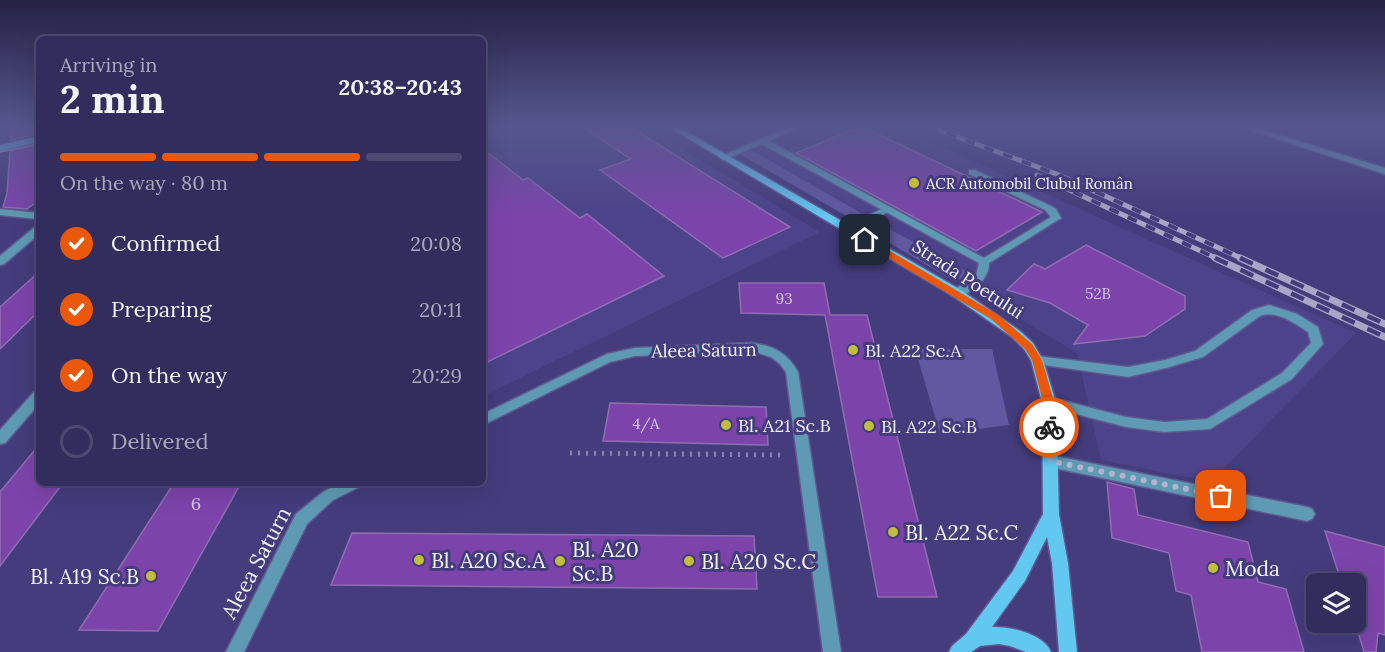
<!DOCTYPE html>
<html lang="en">
<head>
<meta charset="utf-8">
<style>
	body { margin:0; font-family:Lora,serif; background:#3e3966; color:#f1f3f6; height:100vh; display:flex; flex-direction:column; font-size:22px; white-space:nowrap }
	* { box-sizing:border-box; margin:0 }
	p { font-size:20px; color:#a9a8bc }
	.icon { flex:none; width:33px; height:33px; fill:none; stroke:currentColor; stroke-width:2; stroke-linecap:round; stroke-linejoin:round }
	.map { position:relative; flex:1; overflow:hidden }
	.side { position:absolute; left:36px; top:36px; width:450px; height:450px; display:flex; flex-direction:column; background:#332d5d; border-radius:9px; box-shadow:0 6px 24px #0002,0 0 0 2px #4e4972 }
	.side>* { flex:none }
	.tools { position:absolute; left:1306px; top:573px; display:grid; gap:12px }
	.tools a { display:grid; place-items:center; width:60px; height:60px; border-radius:9px; background:#332d5d; box-shadow:0 6px 24px #0002,0 0 0 2px #4e4972; font-size:30px }
	.pin { position:absolute; display:grid; place-items:center; width:51px; height:51px; color:#fff; margin:-26px; border-radius:12px; box-shadow:0 3px 9px #0006 }
	.courier { position:absolute; display:grid; place-items:center; width:60px; height:60px; margin:-30px; border:4px solid #ea580c; border-radius:50%; background:#fff; color:#222; box-shadow:0 2px 8px #0007 }
	.headline em { font-style:normal; font-weight:700 }
	.headline div { display:flex; flex-direction:column-reverse }
	.headline { display:flex; align-items:center; justify-content:space-between; height:102px; padding:0 24px }
	h1 { font-size:39px; font-weight:700; line-height:45px }
	.bar { display:grid; grid-template-columns:repeat(4,1fr); gap:9px 6px; align-content:center; height:72px; padding:0 24px }
	.bar i { height:8px; border-radius:4px; background:#4e4972 }
	.bar .active { background:#ea580c }
	.bar p { grid-column:span 4 }
	ol { padding:0 24px; list-style:none }
	li { display:flex; align-items:center; gap:18px; height:66px }
	li p { margin-inline-start:auto }
	li .icon { padding:6px; border-radius:50%; background:#ea580c; color:#fff; stroke-width:4 }
	li:last-child { color:#a9a8bc }
	li i { width:33px; height:33px; border:3px solid #4e4972; border-radius:50% }
	.map>svg:first-child { display:block }
	.built { fill:#4c438a }
	.green { fill:#6058a0 }
	.building { fill:#7c44ab; stroke:#8f6eb0; stroke-width:1.5 }
	.lines { fill:none; stroke-linecap:round; stroke-linejoin:round }
	.lane-casing { stroke:#605990; stroke-width:3 }
	.street-casing { stroke:#605990; stroke-width:3 }
	.secondary-casing { stroke:#605990; stroke-width:3 }
	.path { stroke:#8984ae; stroke-width:5; stroke-dasharray:2 6; stroke-linecap:butt }
	.lane { fill:#5e9ab3; fill-rule:evenodd }
	.street { fill:#5e9ab3; fill-rule:evenodd }
	.secondary { fill:#62c8f0; fill-rule:evenodd }
	.tram { stroke:#a9a6c5; stroke-width:1.5 }
	.rail-far1-casing { stroke:#a9a6c5; stroke-width:5 }
	.rail-casing { stroke:#a9a6c5; stroke-width:7 }
	.rail-far1 { stroke:#443c7c; stroke-width:4; stroke-dasharray:10; stroke-linecap:butt }
	.rail { stroke:#443c7c; stroke-width:4.5; stroke-dasharray:14; stroke-linecap:butt }
	.route { fill:#ea580c }
	.done { stroke:#b5b2ce; stroke-width:6; stroke-dasharray:0 10.8 }
	.poi-dot { fill:#c3bd3e; stroke:#443c7c; stroke-width:2 }
	.labels { text-anchor:middle; dominant-baseline:central; stroke-width:6; stroke-linejoin:round; paint-order:stroke }
	.far-poi-label { font-size:15px; fill:#f2f2fa; stroke:#443c7c; text-anchor:start }
	.number-label { font-size:15px; fill:#d4c6e6 }
	.street-label { font-size:18px; fill:#f2f2fa; stroke:#443c7c }
	.poi-label { font-size:18px; fill:#f2f2fa; stroke:#443c7c; text-anchor:start }
	.near-number-label { font-size:18px; fill:#d4c6e6 }
	.near-poi-label { font-size:21px; fill:#f2f2fa; stroke:#443c7c; text-anchor:start }
	.near-street-label { font-size:21px; fill:#f2f2fa; stroke:#443c7c }
</style>
</head>
<body>
<div class="map">
<svg width="1385" height="652" viewBox="0 0 1385 652">
	<rect width="100%" height="100%" fill="#443c7c"/>
	<g class="built">
		<path d="M483,126H644L820,232L483,396Z"/>
		<path d="M699,126H895L1356,333L1211,482L1101,460L1077,353Z"/>
	</g>
	<g class="green">
		<path d="M746,151H753L861,213V217H848L743,156L742,153Z"/>
		<path d="M877,222L973,275L965,280L950,279L871,232L869,226Z"/>
		<path d="M915,349H992L1009,425L940,434Z"/>
	</g>
	<g class="building">
		<path d="M12,126H39V134L11,140Z"/>
		<path d="M581,126H629L790,227L723,258L600,170L631,159Z"/>
		<path d="M861,126L1042,212L976,251L796,153Z"/>
		<path d="M39,144V200L27,209L3,207L7,193L10,151Z"/>
		<path d="M483,149L523,180L528,178L580,218L587,214L664,276L483,364Z"/>
		<path d="M1086,245L1185,296V309L1145,336L1074,344L1088,325L1050,303L1007,290L1034,264L1045,269Z"/>
		<path d="M39,272V311L0,349V307Z"/>
		<path d="M739,283H824L830,315H867L937,597H878L825,315L741,313Z"/>
		<path d="M610,403L766,407L768,445L603,441Z"/>
		<path d="M39,445V483H63L0,566V492Z"/>
		<path d="M1107,482L1134,489L1138,515L1248,542L1258,582L1286,589L1304,652H1202L1191,595L1176,591L1169,553L1112,538Z"/>
		<path d="M174,483H241L158,631L79,630Z"/>
		<path d="M1325,531L1385,547V635L1378,633L1376,652H1364L1355,622L1356,584H1342Z"/>
		<path d="M352,533L754,536L757,589L331,585Z"/>
	</g>
	<g class="lines">
		<defs>
			<g id="lane">
				<path d="M791,126H802L769,141L984,258L1051,217L1045,210L969,174V170H975L1051,206L1056,209L1061,218L989,263C990,279 969,298 953,296L951,293L953,290L976,276L979,263L762,144L726,159L723,160L719,157Z"/>
				<path d="M1269,305L1297,314L1318,327L1323,344L1292,379L1210,429L1164,432L1126,427L1049,407L1044,405L1042,402L1044,399L1049,397L1126,417L1164,422L1207,419L1282,373L1311,343L1308,332C1294,323 1277,310 1260,316L1203,357L1166,368L1128,377L1037,364L1031,360L1037,356L1128,367L1165,360L1195,351L1252,310Z"/>
				<path d="M752,343C774,346 787,353 798,372L841,652H823L786,372L780,364L771,357L752,351L635,356L610,362L483,425V414L607,354L635,348Z"/>
				<path d="M39,390V404L5,443L0,444V430L34,392Z"/>
				<path d="M1050,455L1307,507L1312,509L1315,514L1312,519L1307,521L1050,467L1045,465L1043,461L1045,457Z"/>
				<path d="M340,483H361L359,487L333,500L307,524L244,652H226L296,514L323,492Z"/>
			</g>
			<g id="street">
				<path d="M1238,126H1250L1385,168V174Z"/>
				<path d="M887,206L890,207V211L851,231H843L842,229Z"/>
				<path d="M0,209L39,213V219L0,215Z"/>
				<path d="M39,226V234L4,264L0,265V256L35,227Z"/>
			</g>
			<g id="secondary">
				<path d="M667,126H677L961,290L1020,331L1033,343L1043,360L1056,402L1059,514L1068,563L1077,652H1059L1052,563L1047,537L1025,581L992,627C1010,626 1044,634 1051,652H1026L1010,646L999,644L980,646L971,652H949L952,646L966,634L1013,571L1043,514L1042,402L1031,360L1024,349L1012,337L953,296Z"/>
				<path d="M39,136V142L0,151V145Z"/>
			</g>
		</defs>
		<use href="#lane" class="lane-casing"/>
		<use href="#street" class="street-casing"/>
		<use href="#secondary" class="secondary-casing"/>
		<path class="path" d="M570,453L785,455"/>
		<use href="#lane" class="lane"/>
		<use href="#street" class="street"/>
		<use href="#secondary" class="secondary"/>
		<path class="tram" d="M0,152L39,144"/>
		<defs>
			<g id="rail-far1">
				<path d="M928,126L1059,175L1243,259"/>
				<path d="M1037,175L1218,259"/>
			</g>
			<g id="rail">
				<path d="M1215,258L1385,337"/>
				<path d="M1240,258L1385,324"/>
			</g>
		</defs>
		<use href="#rail-far1" class="rail-far1-casing"/>
		<use href="#rail" class="rail-casing"/>
		<use href="#rail-far1" class="rail-far1"/>
		<use href="#rail" class="rail"/>
	</g>
	<linearGradient id="sky" x2="0" y2="1"><stop stop-color="#252144"/><stop offset="0.58" stop-color="#56568e"/><stop offset="1" stop-color="#56568e" stop-opacity="0"/></linearGradient>
	<rect width="1385" height="217" fill="url(#sky)"/>
	<path class="route" d="M862,238H868L998,315L1032,344L1042,360L1054,402L1053,430L1049,432L1043,427V402L1032,360L1025,349L991,319L862,242Z"/>
	<g class="lines">
		<path class="done" d="M1049,427L1050,461L1221,496"/>
	</g>
	<g class="poi-dot">
		<circle cx="914" cy="183" r="6"/>
		<circle cx="853" cy="350" r="6"/>
		<circle cx="726" cy="425" r="6"/>
		<circle cx="869" cy="426" r="6"/>
		<circle cx="893" cy="532" r="6"/>
		<circle cx="419" cy="560" r="6"/>
		<circle cx="560" cy="561" r="6"/>
		<circle cx="689" cy="561" r="6"/>
		<circle cx="1213" cy="568" r="6"/>
		<circle cx="151" cy="576" r="6"/>
	</g>
	<g class="labels">
		<g class="far-poi-label">
			<text x="926" y="183">ACR Automobil Clubul Român</text>
		</g>
		<g class="number-label">
			<text x="1098" y="293">52B</text>
			<text x="784" y="298">93</text>
			<text x="646" y="423">4/A</text>
		</g>
		<g class="street-label">
			<text transform="translate(968 279) rotate(33)">Strada Poetului</text>
			<text transform="translate(704 350) rotate(-1)">Aleea Saturn</text>
		</g>
		<g class="poi-label">
			<text x="865" y="350">Bl. A22 Sc.A</text>
			<text x="738" y="425">Bl. A21 Sc.B</text>
			<text x="881" y="426">Bl. A22 Sc.B</text>
		</g>
		<g class="near-number-label">
			<text x="196" y="503">6</text>
		</g>
		<g class="near-poi-label">
			<text x="905" y="532">Bl. A22 Sc.C</text>
			<text x="572" y="549">Bl. A20<tspan x="572" dy="24">Sc.B</tspan></text>
			<text x="431" y="560">Bl. A20 Sc.A</text>
			<text x="701" y="561">Bl. A20 Sc.C</text>
			<text x="1225" y="568">Moda</text>
			<text x="139" y="576" text-anchor="end">Bl. A19 Sc.B</text>
		</g>
		<g class="near-street-label">
			<text transform="translate(256 563) rotate(-62)">Aleea Saturn</text>
		</g>
	</g>
</svg>
<div class="tools">
<a><svg class="icon" aria-label="layers" viewBox="0 0 24 24"><path d="M12 4l9 5-9 5-9-5zM3 14l9 5 9-5"/></svg></a>
</div>
<div class="pin" style="left:1221px;top:496px;background:#ea580c"><svg class="icon" aria-label="bag" viewBox="0 0 24 24"><path d="M5 8h14l-1 12H6zM9 8a3 3 0 0 1 6 0"/></svg></div>
<div class="pin" style="left:865px;top:240px;background:#1f2937"><svg class="icon" aria-label="home" viewBox="0 0 24 24"><path d="M3 11l9-7 9 7M6 9v11h12V9"/></svg></div>
<div class="courier" style="left:1049px;top:427px"><svg class="icon" aria-label="bike" viewBox="0 0 24 24"><circle cx="6" cy="16" r="4"/><circle cx="18" cy="16" r="4"/><path d="M6 16l4-8h5l3 8M10 8l3 8H6M13 5h3"/></svg></div>
<section class="side">
<div class="headline"><div><h1>2 min</h1><p>Arriving in</p></div><em>20:38–20:43</em></div>
<div class="bar"><i class="active"></i><i class="active"></i><i class="active"></i><i></i><p>On the way · 80 m</p></div>
<ol>
<li><svg class="icon" aria-label="check" viewBox="0 0 24 24"><path d="M5 12l5 5 9-10"/></svg>Confirmed<p>20:08</p></li>
<li><svg class="icon" aria-label="check" viewBox="0 0 24 24"><path d="M5 12l5 5 9-10"/></svg>Preparing<p>20:11</p></li>
<li><svg class="icon" aria-label="check" viewBox="0 0 24 24"><path d="M5 12l5 5 9-10"/></svg>On the way<p>20:29</p></li>
<li><i></i>Delivered</li>
</ol>
</section>
</div>
</body>
</html>
